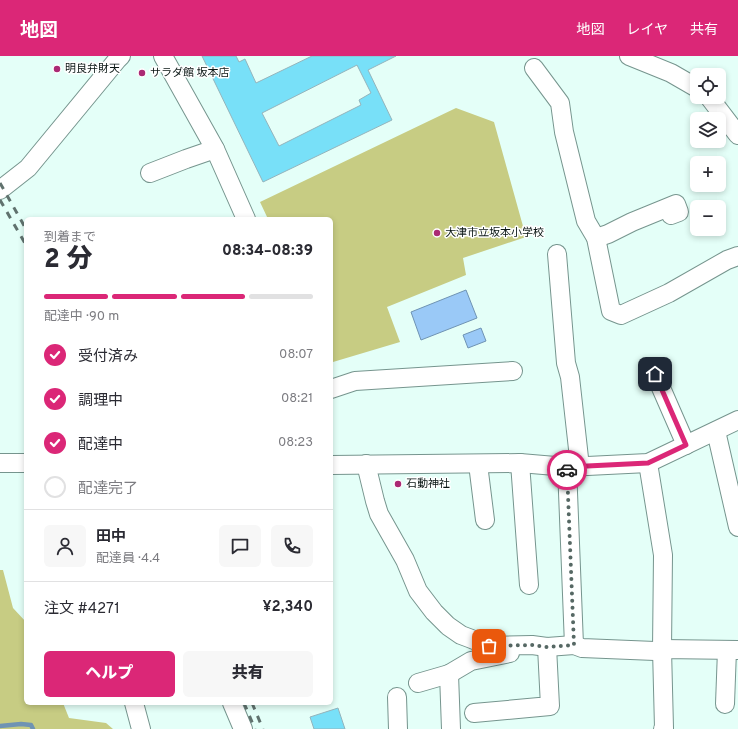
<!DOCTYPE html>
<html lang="ja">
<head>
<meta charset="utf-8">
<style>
	body { margin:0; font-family:Overpass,"Noto Sans JP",sans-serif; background:#f7f7f7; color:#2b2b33; height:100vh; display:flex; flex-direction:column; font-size:15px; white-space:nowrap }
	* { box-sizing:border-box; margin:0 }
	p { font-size:13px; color:#7c7c81 }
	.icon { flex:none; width:22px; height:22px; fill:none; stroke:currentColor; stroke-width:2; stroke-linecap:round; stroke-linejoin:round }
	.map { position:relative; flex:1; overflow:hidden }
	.drawer { position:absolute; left:24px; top:161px; width:309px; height:488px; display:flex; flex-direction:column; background:#fff; border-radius:6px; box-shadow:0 2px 6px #0003 }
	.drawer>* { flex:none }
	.fabs { position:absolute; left:690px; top:12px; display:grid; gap:8px }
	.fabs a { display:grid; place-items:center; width:36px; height:36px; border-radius:6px; background:#fff; box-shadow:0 2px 6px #0003; font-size:20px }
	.pin { position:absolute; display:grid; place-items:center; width:34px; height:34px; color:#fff; margin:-17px; border-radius:8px; box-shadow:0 2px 6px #0006 }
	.courier { position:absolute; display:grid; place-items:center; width:40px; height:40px; margin:-20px; border:3px solid #db2777; border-radius:50%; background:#fff; color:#222; box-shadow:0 1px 5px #0007 }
	.overview em { font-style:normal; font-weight:800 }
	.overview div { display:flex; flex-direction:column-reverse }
	.overview { display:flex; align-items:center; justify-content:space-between; height:68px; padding:0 20px }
	h1 { font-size:26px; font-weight:800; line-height:30px }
	.bar { display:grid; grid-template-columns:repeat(4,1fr); gap:6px 4px; align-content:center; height:48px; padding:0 20px }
	.bar i { height:5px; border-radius:3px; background:#e1e1e2 }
	.bar .selected { background:#db2777 }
	.bar p { grid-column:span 4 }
	.line { display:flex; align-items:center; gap:10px; padding:0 20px; border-top:1px solid #e1e1e2 }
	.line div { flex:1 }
	.round { display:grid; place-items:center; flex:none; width:42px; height:42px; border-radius:6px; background:#f7f7f7 }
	ol { padding:0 20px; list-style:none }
	li { display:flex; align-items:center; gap:12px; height:44px }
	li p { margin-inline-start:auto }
	li .icon { padding:4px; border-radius:50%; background:#db2777; color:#fff; stroke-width:4 }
	li:last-child { color:#7c7c81 }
	li i { width:22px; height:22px; border:2px solid #e1e1e2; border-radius:50% }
	.button { display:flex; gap:8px; margin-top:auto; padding:8px 20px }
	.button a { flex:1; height:46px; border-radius:6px; background:#db2777; color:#fff; font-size:16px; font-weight:800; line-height:46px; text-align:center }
	.button a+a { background:#f7f7f7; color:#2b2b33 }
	header { display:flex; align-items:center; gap:24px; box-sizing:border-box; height:56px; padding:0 20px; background:#db2777; color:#fff }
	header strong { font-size:19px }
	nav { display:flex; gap:22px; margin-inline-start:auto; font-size:14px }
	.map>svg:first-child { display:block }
	.green { fill:#c7cc83 }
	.water { fill:#9ac9f7; stroke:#6f93b3 }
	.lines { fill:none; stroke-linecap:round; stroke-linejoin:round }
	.stream { stroke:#6f93b3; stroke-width:4.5 }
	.building { fill:#78e0f8; stroke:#94b4bc; fill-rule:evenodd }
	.minor-casing { stroke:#76958e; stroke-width:20 }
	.minor { stroke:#fff; stroke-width:18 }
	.rail { stroke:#60726e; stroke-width:3; stroke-dasharray:7 7; stroke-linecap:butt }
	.done { stroke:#566864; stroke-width:4; stroke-dasharray:0 7.2 }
	.route { stroke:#db2777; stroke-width:5 }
	.poi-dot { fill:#ab2974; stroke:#fff; stroke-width:1.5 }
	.labels { text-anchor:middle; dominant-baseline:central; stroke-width:3; stroke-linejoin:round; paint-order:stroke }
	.poi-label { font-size:11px; fill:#0a1614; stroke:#fff; text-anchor:start }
</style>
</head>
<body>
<header>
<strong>地図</strong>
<nav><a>地図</a><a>レイヤ</a><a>共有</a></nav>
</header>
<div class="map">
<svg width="738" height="673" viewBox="0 0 738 673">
	<rect width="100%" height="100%" fill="#e4fff8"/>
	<g class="green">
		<path d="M456,52L494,66L526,181L463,202L466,219L387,251L400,286L333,306L331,302V163H268L260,146Z"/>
		<path d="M0,514H3L13,552L26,566V647H63L69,662L106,667L113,673H0Z"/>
	</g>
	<g class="water">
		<path d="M466,234L477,262L421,284L411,256Z"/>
		<path d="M481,272L486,285L468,292L463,279Z"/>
	</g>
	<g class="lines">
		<path class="stream" d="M0,670L21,668L31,669L33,673"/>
	</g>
	<g class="building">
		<path d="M202,0H236L239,6L245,3L256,27L312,0H396L368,14L392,64L263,126ZM357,9L371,37L359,44L361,49L279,90L262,57Z"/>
		<path d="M338,652L345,673H314L310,661Z"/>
	</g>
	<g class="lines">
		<defs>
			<g id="minor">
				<path d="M163,0L215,93L246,163"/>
				<path d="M629,0L671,17L697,32"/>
				<path d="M534,12L560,47L564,76L586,165L596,182L611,255L621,259L669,237L727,204L738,200"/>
				<path d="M709,41L738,79"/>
				<path d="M150,117L186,103L215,93"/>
				<path d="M0,134L28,112L117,4L121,0"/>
				<path d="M596,182L608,178L632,166L676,148L679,156L671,159"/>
				<path d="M557,198L566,307L570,321L580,411"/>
				<path d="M655,318L686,389"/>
				<path d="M331,333L355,325L513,315"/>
				<path d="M716,375L738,471"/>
				<path d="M0,407H26"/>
				<path d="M520,407L529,529"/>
				<path d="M648,407L663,499L662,593L664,672L663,673"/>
				<path d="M366,408L375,445L379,458L405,504L418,535L434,556L448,570L461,579L469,582L489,590L532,589L547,591L574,589L582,592L655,595L662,593L738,594"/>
				<path d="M478,408L485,464"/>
				<path d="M331,409L520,407L567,411L648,407L738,364"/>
				<path d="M567,411L574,589"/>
				<path d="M449,618L451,673"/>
				<path d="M418,627L449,618L471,605L510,597"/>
				<path d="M397,641L398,673"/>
				<path d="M134,647L141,673"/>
				<path d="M232,647L243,673"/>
				<path d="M725,648L727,594"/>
				<path d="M474,657L550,650L547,591"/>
			</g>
		</defs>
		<use href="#minor" class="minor-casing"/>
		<use href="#minor" class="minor"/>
		<g class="rail">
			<path d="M0,127L26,173"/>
			<path d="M0,144L26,189"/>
			<path d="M244,647L255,673"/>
			<path d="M252,647L263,673"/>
		</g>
	</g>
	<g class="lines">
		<path class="done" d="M489,590L532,589L547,591L574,589L567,414"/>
		<path class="route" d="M567,414V411L648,407L686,389L655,318"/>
	</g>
	<g class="poi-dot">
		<circle cx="57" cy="13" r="4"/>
		<circle cx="142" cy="17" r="4"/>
		<circle cx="437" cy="177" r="4"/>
		<circle cx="398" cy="428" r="4"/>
	</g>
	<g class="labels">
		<g class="poi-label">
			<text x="65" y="13">明良弁財天</text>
			<text x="150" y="17">サラダ館 坂本店</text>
			<text x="445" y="177">大津市立坂本小学校</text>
			<text x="406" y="428">石動神社</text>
		</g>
	</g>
</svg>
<div class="fabs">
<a><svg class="icon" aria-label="locate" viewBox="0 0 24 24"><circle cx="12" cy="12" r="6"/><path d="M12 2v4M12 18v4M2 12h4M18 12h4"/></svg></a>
<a><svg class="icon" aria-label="layers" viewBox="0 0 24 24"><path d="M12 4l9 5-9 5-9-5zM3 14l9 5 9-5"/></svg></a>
<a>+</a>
<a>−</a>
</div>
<div class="pin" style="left:489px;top:590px;background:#ea580c"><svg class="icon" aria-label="bag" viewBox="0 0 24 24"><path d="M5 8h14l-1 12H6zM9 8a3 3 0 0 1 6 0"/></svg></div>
<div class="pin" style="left:655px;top:318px;background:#1f2937"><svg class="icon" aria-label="home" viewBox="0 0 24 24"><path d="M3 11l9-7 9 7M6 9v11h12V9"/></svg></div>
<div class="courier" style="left:567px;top:414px"><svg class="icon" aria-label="car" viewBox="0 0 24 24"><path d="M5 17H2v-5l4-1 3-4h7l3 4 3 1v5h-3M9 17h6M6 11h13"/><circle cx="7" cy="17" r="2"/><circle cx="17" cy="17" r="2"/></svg></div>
<section class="drawer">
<div class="overview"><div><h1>2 分</h1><p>到着まで</p></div><em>08:34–08:39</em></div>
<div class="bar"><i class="selected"></i><i class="selected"></i><i class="selected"></i><i></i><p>配達中 · 90 m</p></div>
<ol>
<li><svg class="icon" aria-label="check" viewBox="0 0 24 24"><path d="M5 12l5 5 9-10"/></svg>受付済み<p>08:07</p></li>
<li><svg class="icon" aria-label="check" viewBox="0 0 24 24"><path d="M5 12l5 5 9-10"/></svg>調理中<p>08:21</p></li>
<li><svg class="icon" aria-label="check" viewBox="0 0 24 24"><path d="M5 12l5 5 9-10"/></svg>配達中<p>08:23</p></li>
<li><i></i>配達完了</li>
</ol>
<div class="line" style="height:72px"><a class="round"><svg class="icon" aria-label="person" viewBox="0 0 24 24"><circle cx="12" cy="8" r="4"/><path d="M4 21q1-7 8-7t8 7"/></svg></a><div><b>田中</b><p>配達員 · 4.4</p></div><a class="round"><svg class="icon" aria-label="chat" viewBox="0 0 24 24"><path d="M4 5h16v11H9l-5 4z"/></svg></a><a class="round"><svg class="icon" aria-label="phone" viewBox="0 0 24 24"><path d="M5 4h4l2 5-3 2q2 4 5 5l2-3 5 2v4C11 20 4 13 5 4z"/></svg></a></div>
<div class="line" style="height:52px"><div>注文 #4271</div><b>¥2,340</b></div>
<div class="button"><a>ヘルプ</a><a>共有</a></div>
</section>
</div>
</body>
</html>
